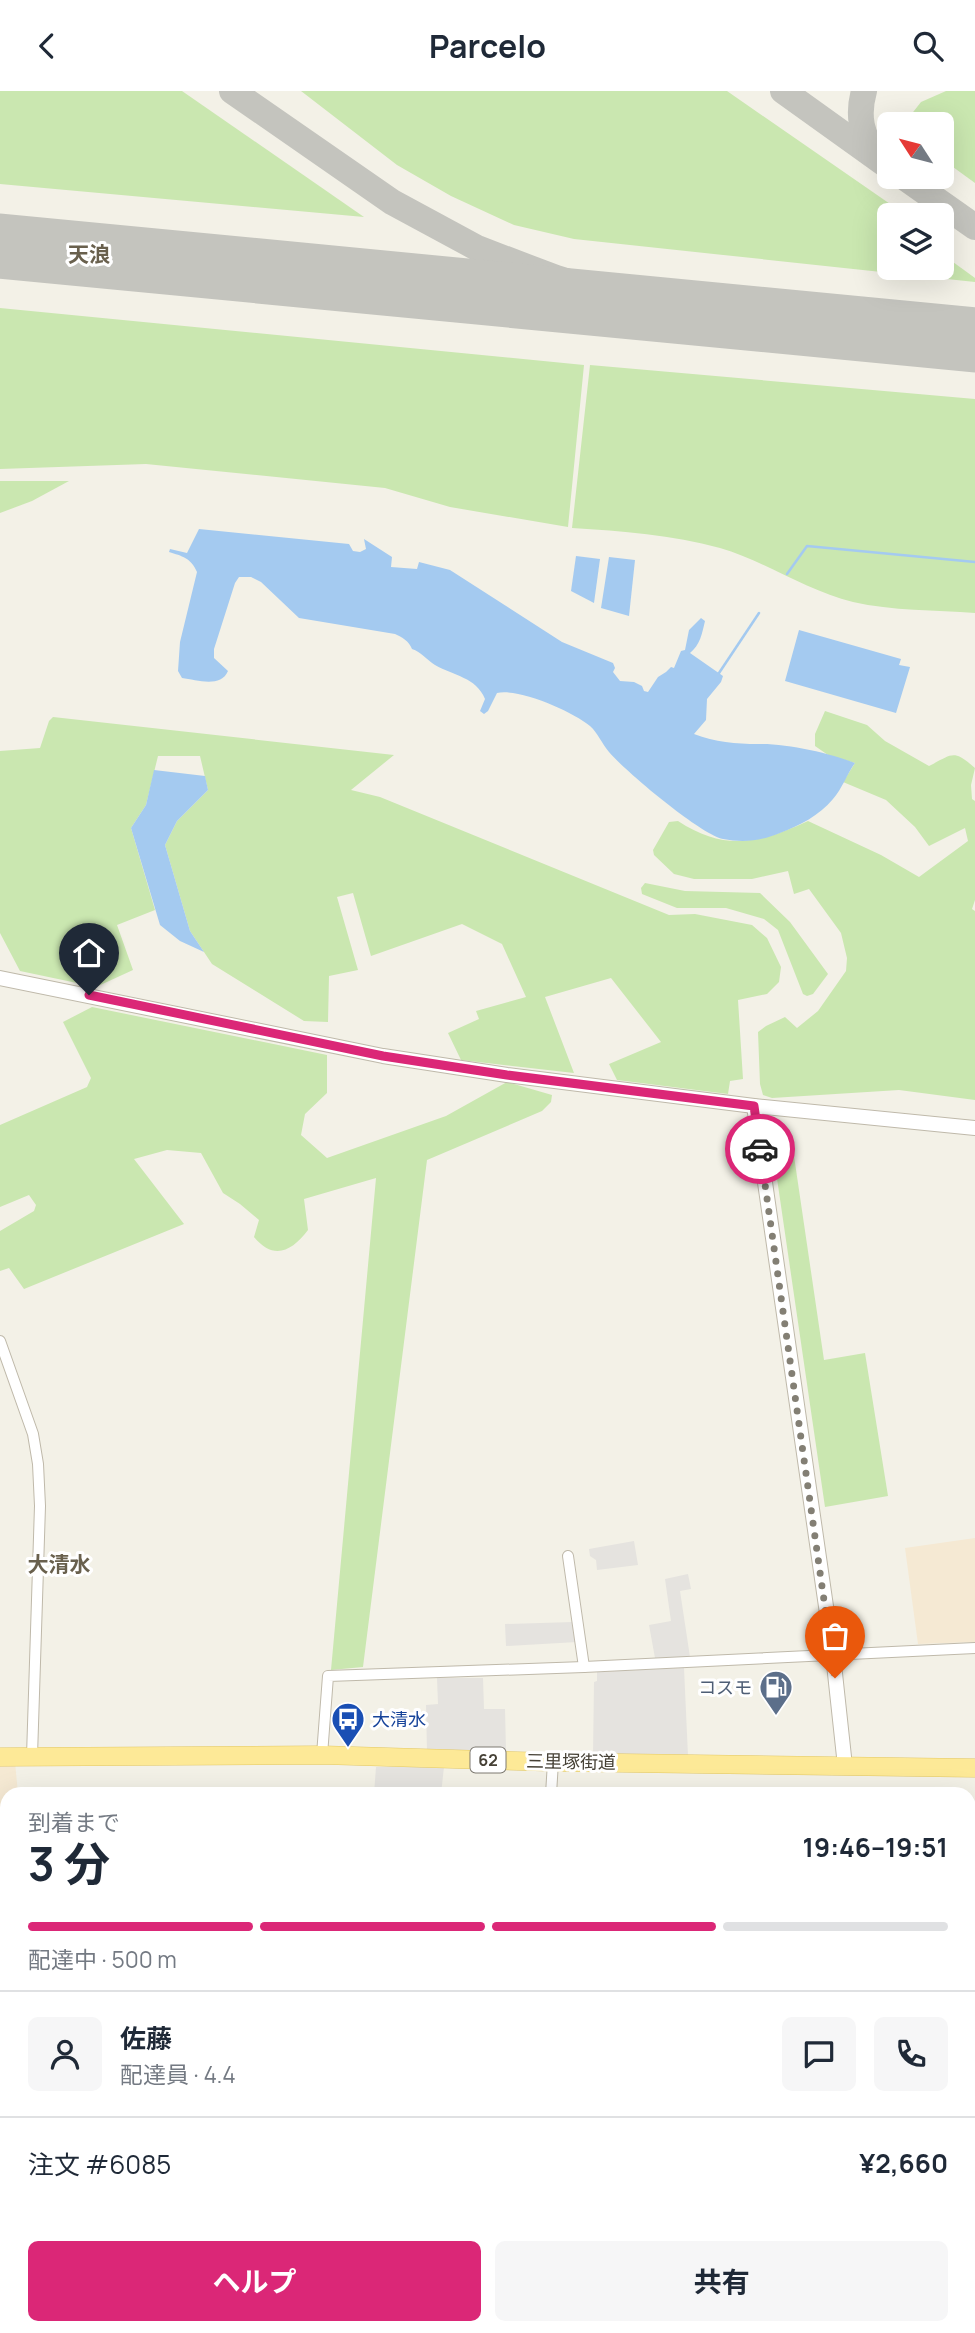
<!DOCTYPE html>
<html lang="ja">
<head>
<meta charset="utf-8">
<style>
	body { margin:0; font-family:Manrope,"Noto Sans JP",sans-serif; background:#f6f6f7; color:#1f2937; height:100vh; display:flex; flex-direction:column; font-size:26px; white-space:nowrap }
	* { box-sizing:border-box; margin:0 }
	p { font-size:23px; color:#747a83 }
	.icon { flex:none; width:38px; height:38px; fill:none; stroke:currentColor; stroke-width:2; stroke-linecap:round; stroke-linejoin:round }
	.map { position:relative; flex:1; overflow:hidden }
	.panel { position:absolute; left:0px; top:1696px; width:976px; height:548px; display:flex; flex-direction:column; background:#fff; border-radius:21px 21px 0 0; box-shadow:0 7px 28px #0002 }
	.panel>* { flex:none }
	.needle { width:46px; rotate:306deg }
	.tools { position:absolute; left:877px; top:21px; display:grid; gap:14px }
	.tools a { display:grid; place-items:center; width:77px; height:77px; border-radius:10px; background:#fff; box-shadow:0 7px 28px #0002; font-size:35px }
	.pin { position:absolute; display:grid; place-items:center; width:60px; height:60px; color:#fff; margin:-72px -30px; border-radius:50% 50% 50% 0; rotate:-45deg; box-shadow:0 0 7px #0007 }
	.pin .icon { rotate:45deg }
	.courier { position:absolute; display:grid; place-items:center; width:70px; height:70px; margin:-35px; border:5px solid #db2777; border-radius:50%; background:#fff; color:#222; box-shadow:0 2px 9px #0007 }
	.summary em { font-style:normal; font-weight:700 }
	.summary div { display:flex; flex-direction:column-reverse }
	.summary { display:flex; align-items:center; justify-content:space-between; height:119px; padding:0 28px }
	h1 { font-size:46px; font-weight:700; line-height:52px }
	.bar { display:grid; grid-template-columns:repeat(4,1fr); gap:10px 7px; align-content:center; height:84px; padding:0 28px }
	.bar i { height:9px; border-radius:5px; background:#e0e1e3 }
	.bar .active { background:#db2777 }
	.bar p { grid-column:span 4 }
	.line { display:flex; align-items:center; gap:18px; padding:0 28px; border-top:2px solid #e0e1e3 }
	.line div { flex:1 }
	.round { display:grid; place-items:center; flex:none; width:74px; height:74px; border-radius:10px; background:#f6f6f7 }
	.primary-button { display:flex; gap:14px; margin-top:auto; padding:14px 28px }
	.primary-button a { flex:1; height:80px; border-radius:10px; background:#db2777; color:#fff; font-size:28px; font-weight:700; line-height:80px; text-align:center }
	.primary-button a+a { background:#f6f6f7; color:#1f2937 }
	header { display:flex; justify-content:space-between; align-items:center; height:91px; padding:0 28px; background:#fff; font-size:32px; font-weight:700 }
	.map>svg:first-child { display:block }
	.commercial { fill:#f5e9d3 }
	.green { fill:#cae7b0 }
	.parking { fill:#e5e3df }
	.water { fill:#a4caf0 }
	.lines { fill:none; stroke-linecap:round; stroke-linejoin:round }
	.stream { stroke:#a4caf0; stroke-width:2.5 }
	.taxiway { stroke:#c4c4be; stroke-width:26 }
	.runway { stroke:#c4c4be; stroke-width:65 }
	.minor-casing { stroke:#bfb9aa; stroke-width:12 }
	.tertiary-casing { stroke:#bfb9aa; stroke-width:16 }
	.primary-casing { stroke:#e2c866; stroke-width:19 }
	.minor { stroke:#fff; stroke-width:10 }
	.tertiary { stroke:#fff; stroke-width:14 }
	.primary { stroke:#fde997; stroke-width:18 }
	.done { stroke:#837f74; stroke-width:7; stroke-dasharray:0 12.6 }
	.route { stroke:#db2777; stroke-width:9 }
	.labels { text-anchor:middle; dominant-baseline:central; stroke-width:6; stroke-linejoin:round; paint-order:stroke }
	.shield { fill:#fff; stroke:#7e7a72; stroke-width:2 }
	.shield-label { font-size:16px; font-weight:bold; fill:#464136 }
	.service-label { font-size:18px; fill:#4e5e75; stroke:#fff; text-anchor:end }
	.transit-label { font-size:18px; fill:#164399; stroke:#fff; text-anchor:start }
	.street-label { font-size:18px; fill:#464136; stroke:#fff }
	.quarter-label { font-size:21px; font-weight:bold; fill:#69604d; stroke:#fff }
</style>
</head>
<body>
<header><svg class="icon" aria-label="back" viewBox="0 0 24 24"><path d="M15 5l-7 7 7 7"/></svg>Parcelo<svg class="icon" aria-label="search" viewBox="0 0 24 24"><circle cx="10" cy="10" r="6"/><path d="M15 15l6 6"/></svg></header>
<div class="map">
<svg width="975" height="2242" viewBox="0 0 975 2242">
	<rect width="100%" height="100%" fill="#f3f1e7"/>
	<g class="commercial">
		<path d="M975,1447V1551L918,1553L905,1457Z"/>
		<path d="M0,1671H15L18,1703H7V1914H0Z"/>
	</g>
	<g class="green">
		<path d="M0,0H182L364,126L0,93Z"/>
		<path d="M301,0H727L906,124H889V177H942V163L975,187V191L574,148L514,134L451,105L397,74Z"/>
		<path d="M946,0H975V92L942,68V33H913L910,25L921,11Z"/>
		<path d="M0,217L584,274L568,436L450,416L385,397L146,373L0,378Z"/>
		<path d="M590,274L975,308V522C936,519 892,520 853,511C807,500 765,470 720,457C672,444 622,440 572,437Z"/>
		<path d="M0,390H69L32,410L0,422Z"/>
		<path d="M825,620L867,634L885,650L929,675C953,663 953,658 975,677L971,694L972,708L975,710V809L972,818L975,820V1009L899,999L772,1007L763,1004L760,993L758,941L766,935L785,926L797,937L818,920L846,880L847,867L841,842L809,798L794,803L788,780L752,788H694L674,783L654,764L653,759L669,731L678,730C725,761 760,752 808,730L881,764L919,786L968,750L965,737L929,755L915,736L886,709L843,691L855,672L828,664L815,655V643Z"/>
		<path d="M53,626L394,664L351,699L380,706L669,824L695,823L752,834L767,847L781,876L779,891L767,903L738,909L743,988L730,990L728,1003L617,989L609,973L661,951L611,887L545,906L574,982L461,969L448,942L479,928L476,920L526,906L502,853L462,833L371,865L353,802L337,806L358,879L329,885L328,931L304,930L212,873L190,840L165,754L177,730L208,699L200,665H158L146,714L131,737L155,819L117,834L133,879L96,896L20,880L0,842V660L40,657L49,630Z"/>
		<path d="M645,792L685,800L760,802L790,831L828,883L813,903L807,905L803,903L778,839L764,828L726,817H677L642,803L641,797Z"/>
		<path d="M92,916L327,964V1002L305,1023L301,1044L327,1067L446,1025L507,991L552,1004L551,1011L542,1020L427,1069L363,1576L331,1579L376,1087L304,1108L308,1139C292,1160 274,1170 254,1146L259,1129L240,1113L223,1102L201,1062L167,1059L134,1068L184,1133L24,1198L9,1177L0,1180V1140L34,1120L36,1114L29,1104L0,1116V1034L87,996L91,987L63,931Z"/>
		<path d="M794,1065L824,1269L865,1262L888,1405L825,1416L774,1067Z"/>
		<path d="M0,1959L5,1961L7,1969V2071L0,2064Z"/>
		<path d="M0,2095L7,2104V2185L0,2180Z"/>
		<path d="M403,2237L565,2236L568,2242H391Z"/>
	</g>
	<g class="parking">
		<path d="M634,1450L638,1474L597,1479L596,1469L590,1465L589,1458Z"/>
		<path d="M688,1483L691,1498L680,1500L690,1566L655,1567L649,1534L671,1530L665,1488Z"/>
		<path d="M573,1531L577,1551L506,1555L505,1533Z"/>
		<path d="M684,1577L688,1665L593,1664L594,1591L597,1590V1581Z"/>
		<path d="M437,1587H483L484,1618H505L506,1660L427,1661L426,1614L438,1613Z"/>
		<path d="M376,1676H444L441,1703H374Z"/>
	</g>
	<g class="water">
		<path d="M199,438L349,453L353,460L360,461L366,458L364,448L392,466L391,476L417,478L419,471L450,479L562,551L613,572L615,577L613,581L620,590L634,591L642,595L644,600L648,601L658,586L666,581L671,576L674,577L681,560L685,559L689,539L701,527L705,530C702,543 700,554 690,562L723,585L721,591L707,608L706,629L694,643C715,651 736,653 758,653C785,652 830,662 855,672C847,683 842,698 833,708C819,725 800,734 780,742C761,750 743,752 723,748C700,743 625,680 609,661C602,653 598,642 590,635C572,620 519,597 497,602L488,620L484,623L480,620L485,608C476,586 454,585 435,574C427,569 421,561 412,558C409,550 402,546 395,543L299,527L261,491L251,486H239L235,492L214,558V567L228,580C221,597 197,589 182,587L178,580L180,551L197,481C191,467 182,465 169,461L170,458L187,462Z"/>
		<path d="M576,465L600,468L594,512L571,500Z"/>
		<path d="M609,466L635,469L629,525L601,517Z"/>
		<path d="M799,539L901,568L899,574L910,576L896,622L785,590Z"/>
		<path d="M154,679L205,685L208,699L177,730L165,754L190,840L204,861L180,850L160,834L131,737L146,714Z"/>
	</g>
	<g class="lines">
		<g class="stream">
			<path d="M787,483L807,455L975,471"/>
			<path d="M719,582L759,522"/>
		</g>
		<g class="taxiway">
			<path d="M232,0L392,111L477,157L556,187L651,217"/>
			<path d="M783,0L889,76"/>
			<path d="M864,0C857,25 861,45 877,65"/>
			<path d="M904,86L975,136"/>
		</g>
		<path class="runway" d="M0,155L975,249"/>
		<defs>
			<g id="minor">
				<path d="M0,1250L33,1343L38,1373L40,1415L32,1665"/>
				<path d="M568,1465L584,1576"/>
				<path d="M322,1664L328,1585L584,1576L975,1557"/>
				<path d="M551,1703L553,1671"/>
				<path d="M970,1750H975"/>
				<path d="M970,2052L975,2048"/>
				<path d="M574,2236L576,2242"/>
			</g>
			<g id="tertiary">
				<path d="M0,887L383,965L507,984L754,1015L975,1037"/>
				<path d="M754,1015L833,1564L845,1675"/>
			</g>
			<path id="primary" d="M0,1666L322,1664L553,1671L975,1677"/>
		</defs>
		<use href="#minor" class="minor-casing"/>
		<use href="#tertiary" class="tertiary-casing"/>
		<use href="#primary" class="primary-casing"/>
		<use href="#minor" class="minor"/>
		<use href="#tertiary" class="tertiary"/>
		<use href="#primary" class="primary"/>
	</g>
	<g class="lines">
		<path class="done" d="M760,1058L835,1587"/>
		<path class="route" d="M89,904L383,965L507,984L754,1015L760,1058"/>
	</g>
	<defs>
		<symbol id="fuel-pin" viewBox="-11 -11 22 30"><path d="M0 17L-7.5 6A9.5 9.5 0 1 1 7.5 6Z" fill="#5c6f8a" stroke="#fff"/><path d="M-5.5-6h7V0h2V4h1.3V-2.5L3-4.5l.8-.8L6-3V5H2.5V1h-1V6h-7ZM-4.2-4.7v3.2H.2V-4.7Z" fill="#fff"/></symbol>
		<symbol id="bus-pin" viewBox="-11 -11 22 30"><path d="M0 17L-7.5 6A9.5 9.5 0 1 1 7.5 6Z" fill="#1a4fb4" stroke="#fff"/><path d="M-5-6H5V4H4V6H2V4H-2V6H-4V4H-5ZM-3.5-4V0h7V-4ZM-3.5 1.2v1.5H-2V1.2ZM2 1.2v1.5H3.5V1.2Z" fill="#fff"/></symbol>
	</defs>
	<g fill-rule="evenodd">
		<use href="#fuel-pin" x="757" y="1577" width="38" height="52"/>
		<use href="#bus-pin" x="329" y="1609" width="38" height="52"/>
	</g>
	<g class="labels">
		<rect class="shield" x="470.5" y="1656.5" width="35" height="25" rx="5"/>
		<g class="shield-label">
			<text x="488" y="1669">62</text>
		</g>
		<g class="service-label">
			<text x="752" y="1596">コスモ</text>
		</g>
		<g class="transit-label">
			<text x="372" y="1628">大清水</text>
		</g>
		<g class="street-label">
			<text transform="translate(571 1670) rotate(1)">三里塚街道</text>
		</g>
		<g class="quarter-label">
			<text x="89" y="163">天浪</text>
			<text x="59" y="1473">大清水</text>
		</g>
	</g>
</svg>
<div class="tools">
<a><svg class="needle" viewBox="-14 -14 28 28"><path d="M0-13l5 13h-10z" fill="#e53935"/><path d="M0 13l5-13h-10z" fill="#747a83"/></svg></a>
<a><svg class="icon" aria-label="layers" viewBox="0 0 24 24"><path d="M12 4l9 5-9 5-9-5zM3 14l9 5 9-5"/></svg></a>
</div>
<div class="pin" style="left:835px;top:1587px;background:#ea580c"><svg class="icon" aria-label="bag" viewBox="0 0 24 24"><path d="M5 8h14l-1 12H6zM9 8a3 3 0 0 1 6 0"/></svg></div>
<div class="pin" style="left:89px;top:904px;background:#1f2937"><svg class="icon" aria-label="home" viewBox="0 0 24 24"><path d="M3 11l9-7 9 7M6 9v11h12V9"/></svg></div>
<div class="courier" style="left:760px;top:1058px"><svg class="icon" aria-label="car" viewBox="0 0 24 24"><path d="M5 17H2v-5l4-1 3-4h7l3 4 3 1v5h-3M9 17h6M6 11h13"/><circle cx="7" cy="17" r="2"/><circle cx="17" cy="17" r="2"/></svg></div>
<section class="panel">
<div class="summary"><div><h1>3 分</h1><p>到着まで</p></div><em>19:46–19:51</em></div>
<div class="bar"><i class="active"></i><i class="active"></i><i class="active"></i><i></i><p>配達中 · 500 m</p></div>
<div class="line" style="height:126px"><a class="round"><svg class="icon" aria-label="person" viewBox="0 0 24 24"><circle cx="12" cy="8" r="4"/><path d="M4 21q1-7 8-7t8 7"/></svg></a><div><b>佐藤</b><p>配達員 · 4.4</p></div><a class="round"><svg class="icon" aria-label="chat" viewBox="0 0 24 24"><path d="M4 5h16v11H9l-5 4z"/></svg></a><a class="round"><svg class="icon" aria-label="phone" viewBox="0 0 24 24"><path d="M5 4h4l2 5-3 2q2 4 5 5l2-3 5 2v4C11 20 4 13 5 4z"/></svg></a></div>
<div class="line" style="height:91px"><div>注文 #6085</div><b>¥2,660</b></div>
<div class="primary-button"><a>ヘルプ</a><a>共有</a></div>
</section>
</div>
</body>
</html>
